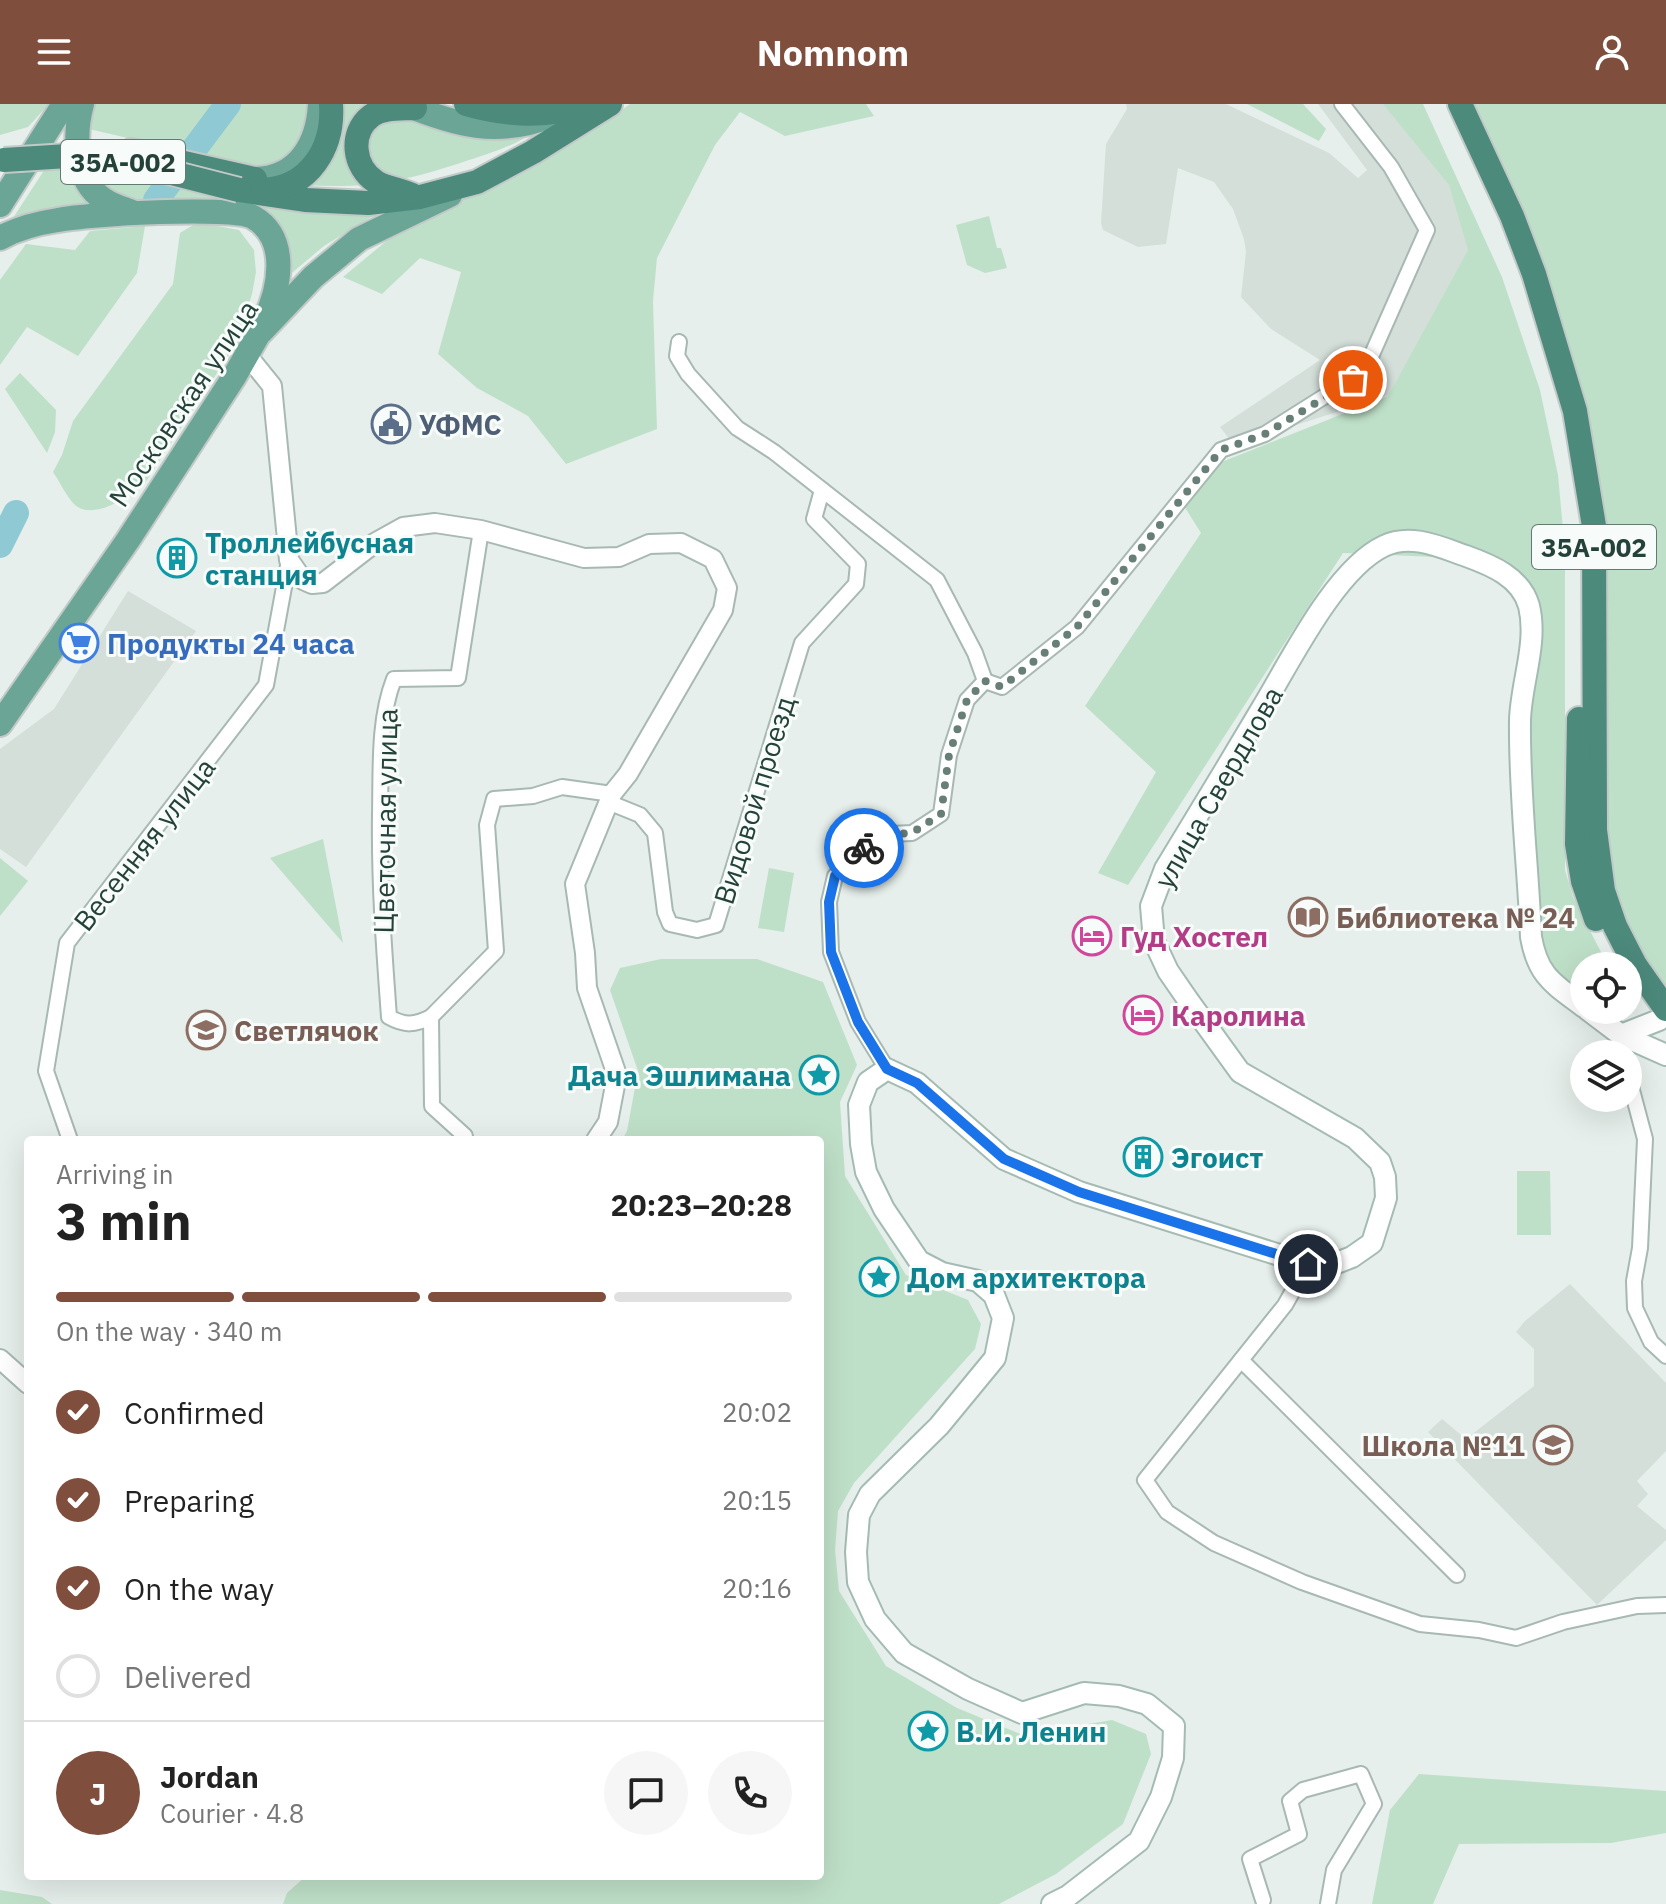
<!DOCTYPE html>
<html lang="en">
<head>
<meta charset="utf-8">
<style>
	body { margin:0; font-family:"IBM Plex Sans",sans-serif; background:#f6f6f6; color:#222; height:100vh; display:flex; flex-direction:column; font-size:30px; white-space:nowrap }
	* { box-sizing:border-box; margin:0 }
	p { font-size:26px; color:#767676 }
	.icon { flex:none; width:44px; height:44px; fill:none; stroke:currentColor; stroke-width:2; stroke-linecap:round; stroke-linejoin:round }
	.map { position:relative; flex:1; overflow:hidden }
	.drawer { position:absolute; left:24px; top:1032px; width:800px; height:744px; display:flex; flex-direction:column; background:#fff; border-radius:8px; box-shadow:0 8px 32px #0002 }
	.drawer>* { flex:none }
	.tools { position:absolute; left:1570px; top:848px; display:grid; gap:16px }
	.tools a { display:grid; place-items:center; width:72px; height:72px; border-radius:50%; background:#fff; box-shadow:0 8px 32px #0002; font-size:40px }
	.pin { position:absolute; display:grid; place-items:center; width:68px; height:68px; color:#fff; margin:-34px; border:4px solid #fff; border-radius:50%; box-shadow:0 2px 8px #0007 }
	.courier { position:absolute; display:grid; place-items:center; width:80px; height:80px; margin:-40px; border:6px solid #1a73e8; border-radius:50%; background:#fff; color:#222; box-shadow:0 2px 10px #0007 }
	.headline em { font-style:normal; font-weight:700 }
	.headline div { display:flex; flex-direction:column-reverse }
	.headline { display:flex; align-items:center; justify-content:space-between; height:136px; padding:0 32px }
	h1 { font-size:52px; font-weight:700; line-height:60px }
	.bar { display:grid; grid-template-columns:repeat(4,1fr); gap:12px 8px; align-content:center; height:96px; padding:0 32px }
	.bar i { height:10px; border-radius:6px; background:#e0e0e0 }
	.bar .on { background:#804e3d }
	.bar p { grid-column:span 4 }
	.line { display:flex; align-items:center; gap:20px; padding:0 32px; border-top:2px solid #e0e0e0 }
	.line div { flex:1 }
	.round { display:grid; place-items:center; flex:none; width:84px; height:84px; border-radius:42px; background:#f6f6f6 }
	ol { padding:0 32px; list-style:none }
	li { display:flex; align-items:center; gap:24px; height:88px }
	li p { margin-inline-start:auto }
	li .icon { padding:8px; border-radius:50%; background:#804e3d; color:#fff; stroke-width:4 }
	li:last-child { color:#767676 }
	li i { width:44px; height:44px; border:4px solid #e0e0e0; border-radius:50% }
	header { display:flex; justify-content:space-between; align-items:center; height:104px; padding:0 32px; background:#804e3d; color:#fff; font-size:36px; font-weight:700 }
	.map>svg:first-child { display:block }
	.built { fill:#d4dfda }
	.green { fill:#bfe0c8 }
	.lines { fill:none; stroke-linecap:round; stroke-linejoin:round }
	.river { stroke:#8ec9d4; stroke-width:26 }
	.minor-casing { stroke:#a8b8b2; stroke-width:18 }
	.tertiary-casing { stroke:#a8b8b2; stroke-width:22 }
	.secondary-casing { stroke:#a4bbb3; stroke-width:24 }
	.primary-casing { stroke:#c2cac8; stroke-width:28 }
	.trunk-casing { stroke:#c2cac8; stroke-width:28 }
	.minor { stroke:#fff; stroke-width:14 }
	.tertiary { stroke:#fff; stroke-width:18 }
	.secondary { stroke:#fff; stroke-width:20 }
	.primary { stroke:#6aa596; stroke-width:24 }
	.trunk { stroke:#4c8a7c; stroke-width:24 }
	.trunk-bridge-casing { stroke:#c2cac8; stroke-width:28; stroke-linecap:butt }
	.trunk-bridge { stroke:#4c8a7c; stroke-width:24 }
	.done { stroke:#687f78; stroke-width:8; stroke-dasharray:0 14.4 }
	.route { stroke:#1a73e8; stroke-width:10 }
	.labels { text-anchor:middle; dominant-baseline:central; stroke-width:6; stroke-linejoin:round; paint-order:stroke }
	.shield { fill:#f7fbf9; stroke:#637a73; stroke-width:2 }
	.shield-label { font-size:26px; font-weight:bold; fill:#24423a }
	.street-label { font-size:28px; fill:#24423a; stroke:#f7fbf9 }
	.service-label { font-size:28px; font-weight:bold; fill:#4e5e75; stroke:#f7fbf9; text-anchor:start }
	.culture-label { font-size:28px; font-weight:bold; fill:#0d838f; stroke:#f7fbf9; text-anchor:start }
	.shop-label { font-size:28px; font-weight:bold; fill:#366cbe; stroke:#f7fbf9; text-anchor:start }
	.education-label { font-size:28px; font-weight:bold; fill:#785e54; stroke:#f7fbf9; text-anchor:start }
	.hotel-label { font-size:28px; font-weight:bold; fill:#b23c85; stroke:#f7fbf9; text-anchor:start }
</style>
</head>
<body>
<header><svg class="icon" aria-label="menu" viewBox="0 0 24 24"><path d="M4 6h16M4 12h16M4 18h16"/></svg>Nomnom<svg class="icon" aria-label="person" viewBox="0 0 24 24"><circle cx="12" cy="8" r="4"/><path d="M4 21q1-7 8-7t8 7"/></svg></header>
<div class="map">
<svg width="1666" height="1800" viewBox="0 0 1666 1800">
	<rect width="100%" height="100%" fill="#e6efeb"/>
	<g class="built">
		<path d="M1126,0H1226L1329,49L1358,74L1367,66L1318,0H1387L1451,79L1470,143L1389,291L1234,341L1220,323L1320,256L1271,225L1241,193L1246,148L1244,135L1233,105L1214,78L1178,64L1166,140L1138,143L1103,126L1101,119L1106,40L1127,5Z"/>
		<path d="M128,487L196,527L26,763L0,745V645L54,605Z"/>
		<path d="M1570,1180L1666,1279V1347L1637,1377L1648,1390L1637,1402L1666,1426V1436L1597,1501L1428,1328L1442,1315L1466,1335L1534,1282V1245L1516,1228L1525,1217Z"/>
	</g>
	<g class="green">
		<path d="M0,0H49L28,23L0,31Z"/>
		<path d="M90,0H315L298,48L265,66L89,25Z"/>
		<path d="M342,0H378L534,28C514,42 489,50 466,57C403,78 369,85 303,81C326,54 345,39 342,0Z"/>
		<path d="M630,0H866L874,12L785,32L740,8L715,41L657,154L653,197L657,325L566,360L528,312L477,284L438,250L461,168L420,154L382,190L343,173L402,124L588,30Z"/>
		<path d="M1247,0H1303L1326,25L1319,37Z"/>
		<path d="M1383,0H1423L1502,173L1540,286L1558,371L1565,447V766L1573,793L1608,862H1584V889L1552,868L1543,854L1526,625L1531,488L1520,468L1503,456L1343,449L1128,781L1098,769L1156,668L1085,602L1201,429L1184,402L1219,359L1388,292L1468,146L1449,81Z"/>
		<path d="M1468,0H1666V888L1647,864L1614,797L1601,711L1585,322Z"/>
		<path d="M90,64L193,86L386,104L324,142L287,173L274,125L133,100L97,79Z"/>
		<path d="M45,65H73L95,106L46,108L13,114Z"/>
		<path d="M989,112L997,144H1001L1007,164L985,169L967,161L956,121Z"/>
		<path d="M193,121H212L239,126L254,146L256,168L252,190L236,240L145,379C131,392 94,417 75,401C66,392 60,378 53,368L62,351L73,317L173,180L180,129Z"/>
		<path d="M145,122L137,169L78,252L27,223L0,261V176L26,140L75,146L90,127Z"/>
		<path d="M20,269L56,306L55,328L47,349L5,285Z"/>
		<path d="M323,735L343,839L270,754Z"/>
		<path d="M0,754L28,777L0,812Z"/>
		<path d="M769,764L794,769L784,828L758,824Z"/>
		<path d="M661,855H757L823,878L857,961L840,998L845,1072L906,1171L968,1196L981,1220L975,1245L854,1379L838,1407L835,1446L839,1487L886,1562L957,1604L1023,1631L1112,1616L1146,1630L1151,1650L1123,1720L1056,1770L999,1800H283L287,1789L306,1772H820V1036H622L627,1027L638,967L610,886L620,864Z"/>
		<path d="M1517,1067H1550L1551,1131H1517Z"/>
		<path d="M1419,1670L1666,1687V1729L1611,1739L1459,1740L1433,1800H1372L1390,1706Z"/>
		<path d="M0,1786L42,1793L52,1800H0Z"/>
	</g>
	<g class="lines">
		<g class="river">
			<path d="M156,96L228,0"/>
			<path d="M0,441L16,409"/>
		</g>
		<defs>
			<g id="minor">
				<path d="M679,238L677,252L688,270L737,324L774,348L937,476L975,549L985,577L967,596L949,651L941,710L912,729L891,730L871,738L849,756L835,772L829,798L831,848L858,918L887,965"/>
				<path d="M985,577L1002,583L1077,523L1221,346L1265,330L1360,270L1369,257L1427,126L1391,63L1342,0"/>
				<path d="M608,698L640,711L655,729L665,808L670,820L697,826L716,821L802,539L856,480L858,460L814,415L822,386"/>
				<path d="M431,913L496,847L487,721L494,695L533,692L562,683L612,690"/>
				<path d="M1621,950L1619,940L1621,931"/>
				<path d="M1628,971L1645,1035L1640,1144L1634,1177L1635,1204L1651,1238L1666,1252"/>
				<path d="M70,1036L46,967L67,839L266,581L289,456"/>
				<path d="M465,1036V1032L432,1002L431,913C415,921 405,922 389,913C384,845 379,778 380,710C381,666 378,616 394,575L458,574L481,426"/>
				<path d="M1308,1160L1285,1201L1145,1376L1167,1408L1214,1439L1302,1478L1420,1520L1479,1526L1516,1534L1563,1518L1637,1502L1666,1501"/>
				<path d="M1241,1256L1457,1471"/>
				<path d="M1263,1796L1250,1755L1299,1730L1290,1697L1303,1686L1361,1670L1374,1700L1334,1766L1328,1800"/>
			</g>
			<g id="tertiary">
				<path d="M247,251L272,282L289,456L303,476L312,480L323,479L376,438L403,423L435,419L481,426L584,454L619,453L649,440L681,439L713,455L727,484L723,506L628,670L612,690L575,780L585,849L587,884L617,971L608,1018L596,1036"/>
				<path d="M0,1255L28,1280"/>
			</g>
			<g id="secondary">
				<path d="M1588,906L1621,931L1666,951"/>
				<path d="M1621,931L1659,916"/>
				<path d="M1052,1800L1068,1792L1139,1737L1161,1693L1173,1654L1174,1622L1147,1600L1119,1592L1084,1589L1022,1609L968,1585L904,1549L875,1515L858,1478L856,1448L859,1411L870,1390L939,1322L995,1254L1003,1214L994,1191L978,1177L942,1169L919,1157L884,1105L866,1068L861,1040L859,1001L868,978L887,965L917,979L1004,1055L1079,1088L1308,1160H1334L1352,1153L1372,1139L1386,1094L1385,1073L1380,1058L1355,1034L1240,968L1188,896L1168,867L1154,837L1151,802L1165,765C1198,711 1230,658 1262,604C1290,558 1335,465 1384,442C1411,429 1440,443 1466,452C1491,461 1521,473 1529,502C1538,539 1521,579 1520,616C1519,689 1528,761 1531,833C1538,873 1554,880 1584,903"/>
			</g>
			<g id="primary">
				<path d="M82,0C74,29 74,76 103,95C111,101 122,104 132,108"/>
				<path d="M404,0C456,21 497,33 551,12"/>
				<path d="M255,75C299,74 318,39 320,0"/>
				<path d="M0,101L64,0"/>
				<path d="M0,134C18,124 38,119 58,116C86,110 233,102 253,113C291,135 279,187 264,218"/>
				<path d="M0,620L128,436L234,273L258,231L313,173L359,135L450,91"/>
			</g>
			<g id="trunk">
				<path d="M466,0C504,11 548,15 585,0"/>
				<path d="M1460,0L1512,112L1534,170L1575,307L1594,422L1595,726L1603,787L1615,822L1635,861L1666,905"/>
				<path d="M131,47L255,75"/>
				<path d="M239,86L305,96L368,99L420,93L477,78L533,48L610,0"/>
				<path d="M263,86C310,84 334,43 331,0"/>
				<path d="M412,91C401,86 386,84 376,78C353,63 349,29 371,12C383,3 401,5 415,4"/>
				<path d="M1579,615L1577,740L1583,777L1596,815"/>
			</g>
		</defs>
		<use href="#minor" class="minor-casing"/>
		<use href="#tertiary" class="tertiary-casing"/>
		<use href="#secondary" class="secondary-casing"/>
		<use href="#primary" class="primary-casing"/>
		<use href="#trunk" class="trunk-casing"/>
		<use href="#minor" class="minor"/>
		<use href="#tertiary" class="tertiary"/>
		<use href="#secondary" class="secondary"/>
		<use href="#primary" class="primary"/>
		<use href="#trunk" class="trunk"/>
		<defs>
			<path id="trunk-bridge" d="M4,56L68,52L133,59L239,86"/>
		</defs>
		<use href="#trunk-bridge" class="trunk-bridge-casing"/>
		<use href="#trunk-bridge" class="trunk-bridge"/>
	</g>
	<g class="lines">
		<path class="done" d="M864,744L891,730L912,729L941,710L949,651L967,596L985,577L1002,583L1077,523L1221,346L1265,330L1353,276"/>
		<path class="route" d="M864,744L849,756L835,772L829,798L831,848L858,918L887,965L917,979L1004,1055L1079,1088L1308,1160"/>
	</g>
	<defs>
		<symbol id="civic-ring" viewBox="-11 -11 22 22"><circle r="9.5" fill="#f7fbf9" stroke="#5c6f8a" stroke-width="1.5"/><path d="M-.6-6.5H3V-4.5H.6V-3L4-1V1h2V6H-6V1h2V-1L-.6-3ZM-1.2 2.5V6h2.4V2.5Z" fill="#5c6f8a"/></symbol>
		<symbol id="building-ring" viewBox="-11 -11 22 22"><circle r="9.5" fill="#f7fbf9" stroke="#0f9aa8" stroke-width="1.5"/><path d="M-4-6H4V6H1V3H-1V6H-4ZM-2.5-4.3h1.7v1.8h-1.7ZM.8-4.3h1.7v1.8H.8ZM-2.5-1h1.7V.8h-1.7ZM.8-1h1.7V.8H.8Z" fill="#0f9aa8"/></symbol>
		<symbol id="supermarket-ring" viewBox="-11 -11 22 22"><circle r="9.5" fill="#f7fbf9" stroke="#3f7fe0" stroke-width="1.5"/><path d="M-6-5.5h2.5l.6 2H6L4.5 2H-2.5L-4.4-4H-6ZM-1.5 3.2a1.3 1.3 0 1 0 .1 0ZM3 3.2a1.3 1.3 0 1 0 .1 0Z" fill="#3f7fe0"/></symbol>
		<symbol id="library-ring" viewBox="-11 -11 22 22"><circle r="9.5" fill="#f7fbf9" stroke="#8d6e63" stroke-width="1.5"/><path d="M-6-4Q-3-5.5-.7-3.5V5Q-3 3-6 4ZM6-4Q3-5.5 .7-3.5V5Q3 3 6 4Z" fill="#8d6e63"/></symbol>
		<symbol id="hotel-ring" viewBox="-11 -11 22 22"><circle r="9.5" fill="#f7fbf9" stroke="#d1479c" stroke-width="1.5"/><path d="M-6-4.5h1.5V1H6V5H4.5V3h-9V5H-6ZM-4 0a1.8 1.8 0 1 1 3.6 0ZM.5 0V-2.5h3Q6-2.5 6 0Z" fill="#d1479c"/></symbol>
		<symbol id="school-ring" viewBox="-11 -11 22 22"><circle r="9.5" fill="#f7fbf9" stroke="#8d6e63" stroke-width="1.5"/><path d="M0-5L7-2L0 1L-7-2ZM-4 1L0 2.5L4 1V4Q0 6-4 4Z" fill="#8d6e63"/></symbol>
		<symbol id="sight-ring" viewBox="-11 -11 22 22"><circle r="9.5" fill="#f7fbf9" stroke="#0f9aa8" stroke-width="1.5"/><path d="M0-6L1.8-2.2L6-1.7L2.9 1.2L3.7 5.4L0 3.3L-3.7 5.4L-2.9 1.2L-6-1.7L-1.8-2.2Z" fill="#0f9aa8"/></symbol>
	</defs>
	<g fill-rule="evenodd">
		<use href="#civic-ring" x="369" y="298" width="44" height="44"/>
		<use href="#building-ring" x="155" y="432" width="44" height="44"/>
		<use href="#supermarket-ring" x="57" y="517" width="44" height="44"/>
		<use href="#library-ring" x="1286" y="791" width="44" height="44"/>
		<use href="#hotel-ring" x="1070" y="810" width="44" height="44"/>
		<use href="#hotel-ring" x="1121" y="889" width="44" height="44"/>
		<use href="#school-ring" x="184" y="904" width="44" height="44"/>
		<use href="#sight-ring" x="797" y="949" width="44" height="44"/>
		<use href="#building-ring" x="1121" y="1031" width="44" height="44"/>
		<use href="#sight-ring" x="857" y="1151" width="44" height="44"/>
		<use href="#school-ring" x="1531" y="1319" width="44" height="44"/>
		<use href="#sight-ring" x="906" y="1605" width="44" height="44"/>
	</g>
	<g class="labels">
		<g class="shield">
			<rect x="61" y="36" width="124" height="44" rx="6"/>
			<rect x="1532" y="421" width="124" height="44" rx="6"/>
		</g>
		<g class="shield-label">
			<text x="123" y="58">35А-002</text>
			<text x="1594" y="443">35А-002</text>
		</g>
		<g class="street-label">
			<text transform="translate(183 299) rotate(-56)">Московская улица</text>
			<text transform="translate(1218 683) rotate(-60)">улица Свердлова</text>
			<text transform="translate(754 696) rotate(-73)">Видовой проезд</text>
			<text transform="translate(385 717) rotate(-89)">Цветочная улица</text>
			<text transform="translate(144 740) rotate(-52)">Весенняя улица</text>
		</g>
		<g class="service-label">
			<text x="419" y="320">УФМС</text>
		</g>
		<g class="culture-label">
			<text x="205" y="438">Троллейбусная<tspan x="205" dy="32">станция</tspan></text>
			<text x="791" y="971" text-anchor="end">Дача Эшлимана</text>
			<text x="1171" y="1053">Эгоист</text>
			<text x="907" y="1173">Дом архитектора</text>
			<text x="956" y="1627">В.И. Ленин</text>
		</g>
		<g class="shop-label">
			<text x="107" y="539">Продукты 24 часа</text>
		</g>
		<g class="education-label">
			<text x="1336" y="813">Библиотека № 24</text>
			<text x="234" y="926">Светлячок</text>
			<text x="1525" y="1341" text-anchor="end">Школа №11</text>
		</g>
		<g class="hotel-label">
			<text x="1120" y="832">Гуд Хостел</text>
			<text x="1171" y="911">Каролина</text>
		</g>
	</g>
</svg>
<div class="tools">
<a><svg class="icon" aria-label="locate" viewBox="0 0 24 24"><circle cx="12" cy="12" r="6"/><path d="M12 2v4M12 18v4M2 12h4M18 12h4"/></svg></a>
<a><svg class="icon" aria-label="layers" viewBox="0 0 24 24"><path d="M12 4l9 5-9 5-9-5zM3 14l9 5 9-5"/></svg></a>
</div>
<div class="pin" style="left:1353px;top:276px;background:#ea580c"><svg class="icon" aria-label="bag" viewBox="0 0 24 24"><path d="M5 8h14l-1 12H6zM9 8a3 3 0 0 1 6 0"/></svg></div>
<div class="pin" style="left:1308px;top:1160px;background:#1f2937"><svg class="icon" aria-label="home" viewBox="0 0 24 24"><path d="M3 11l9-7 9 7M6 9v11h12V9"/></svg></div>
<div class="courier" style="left:864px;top:744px"><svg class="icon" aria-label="bike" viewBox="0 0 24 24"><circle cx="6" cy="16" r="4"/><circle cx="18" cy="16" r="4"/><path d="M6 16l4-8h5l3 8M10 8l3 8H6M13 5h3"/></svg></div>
<section class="drawer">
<div class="headline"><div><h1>3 min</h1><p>Arriving in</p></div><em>20:23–20:28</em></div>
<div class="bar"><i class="on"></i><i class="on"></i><i class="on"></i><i></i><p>On the way · 340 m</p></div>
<ol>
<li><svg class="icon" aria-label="check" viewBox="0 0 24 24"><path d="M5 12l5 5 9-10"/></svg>Confirmed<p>20:02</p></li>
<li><svg class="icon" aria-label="check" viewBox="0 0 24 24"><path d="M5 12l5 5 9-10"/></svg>Preparing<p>20:15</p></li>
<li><svg class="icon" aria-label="check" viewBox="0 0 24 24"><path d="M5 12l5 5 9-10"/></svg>On the way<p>20:16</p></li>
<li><i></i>Delivered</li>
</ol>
<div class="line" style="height:144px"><b class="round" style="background:#804e3d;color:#fff">J</b><div><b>Jordan</b><p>Courier · 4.8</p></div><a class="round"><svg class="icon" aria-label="chat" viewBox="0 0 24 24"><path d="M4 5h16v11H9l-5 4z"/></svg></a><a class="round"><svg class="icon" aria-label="phone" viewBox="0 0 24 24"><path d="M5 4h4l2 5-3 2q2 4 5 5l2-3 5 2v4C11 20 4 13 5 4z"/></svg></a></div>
</section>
</div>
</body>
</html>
